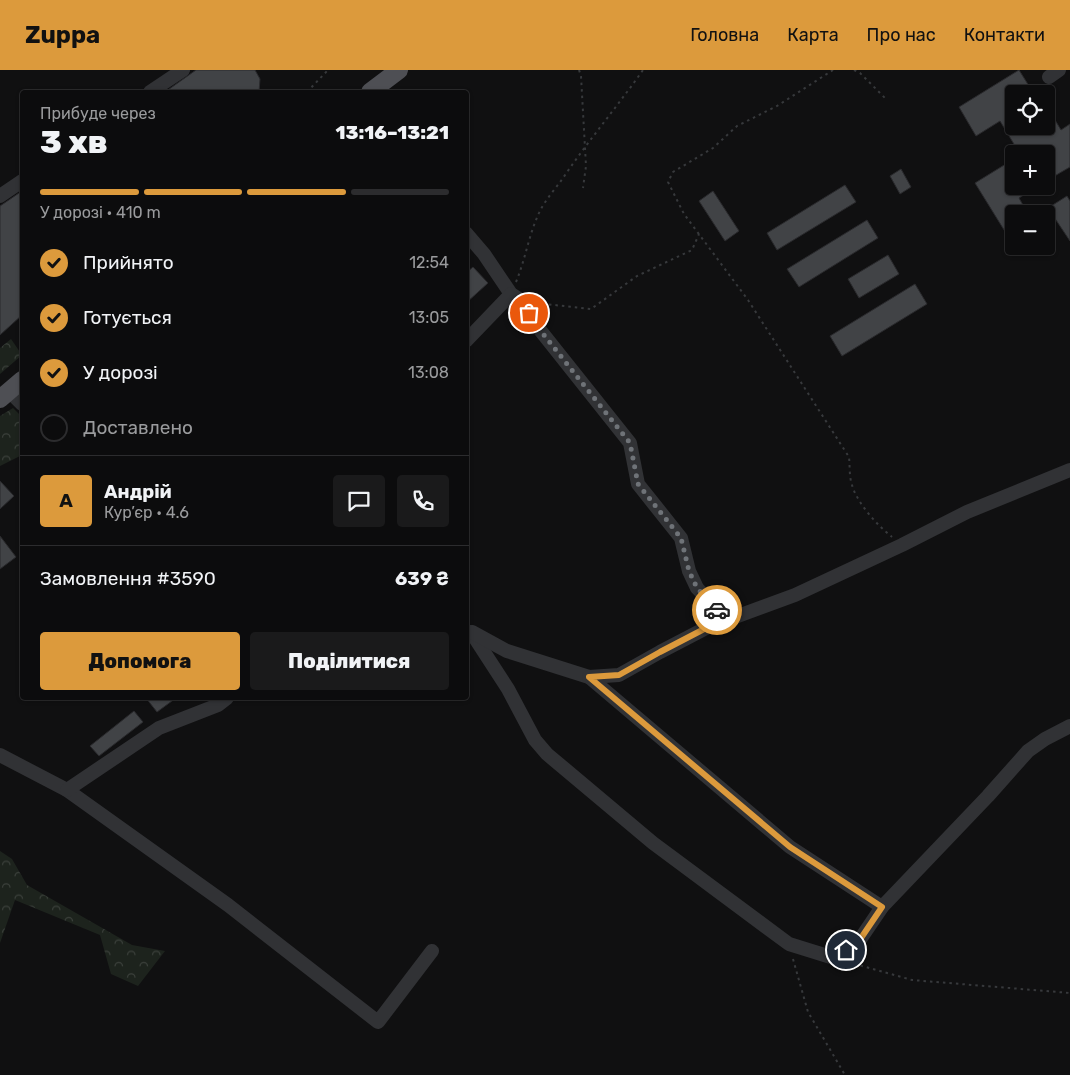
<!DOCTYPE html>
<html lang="uk">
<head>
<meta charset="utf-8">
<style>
	body { margin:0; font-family:Rubik,sans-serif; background:#1a1a1b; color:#f1f3f6; height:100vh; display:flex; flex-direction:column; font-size:19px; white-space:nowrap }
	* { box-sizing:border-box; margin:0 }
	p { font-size:16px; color:#9a9b9d }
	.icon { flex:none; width:28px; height:28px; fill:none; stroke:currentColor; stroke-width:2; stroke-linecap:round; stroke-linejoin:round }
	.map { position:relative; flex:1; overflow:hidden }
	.drawer { position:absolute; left:20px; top:20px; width:449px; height:610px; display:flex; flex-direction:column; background:#0c0c0d; border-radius:5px; box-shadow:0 1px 4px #0004,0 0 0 1px #2c2c2e }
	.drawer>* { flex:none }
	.fabs { position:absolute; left:1005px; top:15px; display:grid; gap:10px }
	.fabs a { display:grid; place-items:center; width:50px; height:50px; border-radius:5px; background:#0c0c0d; box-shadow:0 1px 4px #0004,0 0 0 1px #2c2c2e; font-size:25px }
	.pin { position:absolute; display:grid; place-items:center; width:42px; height:42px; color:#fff; margin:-21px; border:2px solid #fff; border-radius:50%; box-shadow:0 1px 5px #0007 }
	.courier { position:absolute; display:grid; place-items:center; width:50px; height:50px; margin:-25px; border:4px solid #dc9a3c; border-radius:50%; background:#fff; color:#222; box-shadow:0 1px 6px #0007 }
	.overview em { font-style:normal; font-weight:800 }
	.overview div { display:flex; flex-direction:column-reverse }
	.overview { display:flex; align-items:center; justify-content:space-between; height:85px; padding:0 20px }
	h1 { font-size:32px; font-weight:800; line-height:38px }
	.bar { display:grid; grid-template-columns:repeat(4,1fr); gap:8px 5px; align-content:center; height:60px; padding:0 20px }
	.bar i { height:6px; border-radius:4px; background:#2c2c2e }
	.bar .active { background:#dc9a3c }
	.bar p { grid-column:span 4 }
	.line { display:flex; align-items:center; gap:12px; padding:0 20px; border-top:1px solid #2c2c2e }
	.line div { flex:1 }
	.round { display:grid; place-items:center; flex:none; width:52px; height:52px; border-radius:5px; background:#1a1a1b }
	ol { padding:0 20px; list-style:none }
	li { display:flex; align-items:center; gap:15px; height:55px }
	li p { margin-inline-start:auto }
	li .icon { padding:5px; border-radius:50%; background:#dc9a3c; color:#111; stroke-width:4 }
	li:last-child { color:#9a9b9d }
	li i { width:28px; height:28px; border:2px solid #2c2c2e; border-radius:50% }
	.action { display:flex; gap:10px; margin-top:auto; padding:10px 20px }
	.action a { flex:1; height:58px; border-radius:5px; background:#dc9a3c; color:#111; font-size:20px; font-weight:800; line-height:58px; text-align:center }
	.action a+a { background:#1a1a1b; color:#f1f3f6 }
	header { display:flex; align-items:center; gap:30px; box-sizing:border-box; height:70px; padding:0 25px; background:#dc9a3c; color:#111 }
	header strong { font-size:24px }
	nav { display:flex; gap:28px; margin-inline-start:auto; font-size:18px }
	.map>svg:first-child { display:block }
	.forest { fill:url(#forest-crowns) }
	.building { fill:#414346; stroke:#2a2a2d }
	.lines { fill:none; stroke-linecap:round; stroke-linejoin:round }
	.path { stroke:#37393c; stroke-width:2; stroke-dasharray:2.5 4; stroke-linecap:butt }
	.minor { stroke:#313235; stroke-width:14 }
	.major { stroke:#4e4f54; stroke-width:18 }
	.done { stroke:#6f7378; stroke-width:5; stroke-dasharray:0 9 }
	.route { stroke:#dc9a3c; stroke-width:6 }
</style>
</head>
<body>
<header>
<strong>Zuppa</strong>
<nav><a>Головна</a><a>Карта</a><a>Про нас</a><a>Контакти</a></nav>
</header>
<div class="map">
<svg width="1070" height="1005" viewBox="0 0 1070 1005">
	<defs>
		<pattern id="forest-crowns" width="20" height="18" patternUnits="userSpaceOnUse" patternTransform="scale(1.25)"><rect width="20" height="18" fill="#1d231d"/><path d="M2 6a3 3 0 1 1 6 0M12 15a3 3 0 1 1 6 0" fill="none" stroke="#3b403b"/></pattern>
	</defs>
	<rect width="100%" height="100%" fill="#101011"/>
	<g class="forest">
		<path d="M11,269L22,285L0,304V278Z"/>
		<path d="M13,338L22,347V385L0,396V346Z"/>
		<path d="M0,781L12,789L27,815L132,875L165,881L138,916L111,904L100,865L15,830L0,873Z"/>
	</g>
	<g class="building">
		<path d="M196,0H255L260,9L259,22H165Z"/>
		<path d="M1019,0L1034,24H1014V56H1046V35L1061,60L1070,54V97L1046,111V84H1020L1000,51L976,66L959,37Z"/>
		<path d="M1014,89V116H1038L1019,128L1028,144H1014V176L975,113Z"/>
		<path d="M901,99L911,117L900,124L890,106Z"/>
		<path d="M845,115L856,132L777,180L767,163Z"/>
		<path d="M22,121V245L0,265V136Z"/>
		<path d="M713,121L739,161L725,171L699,131Z"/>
		<path d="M1067,126L1070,131V171L1048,138Z"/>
		<path d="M867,150L878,168L799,217L787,199Z"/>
		<path d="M888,185L899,204L859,228L848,209Z"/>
		<path d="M473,197L488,213L466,233V203Z"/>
		<path d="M915,214L927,234L842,286L830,266Z"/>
		<path d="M0,411L14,426L0,439Z"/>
		<path d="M0,466L16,487L0,499Z"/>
		<path d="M146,628H176L157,642Z"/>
		<path d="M134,641L143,652L99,686L90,676Z"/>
	</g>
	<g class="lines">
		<g class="path">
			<path d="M579,0L581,6L586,96L583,118"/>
			<path d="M833,0L777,36L737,56L713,78L673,102L668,112L684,144L748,230L849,387C850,396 849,406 852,415C857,433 877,455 892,467"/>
			<path d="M854,0L860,3L885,28"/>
			<path d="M307,22L328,0"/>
			<path d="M516,212C526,188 529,162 541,139C547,128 556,118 563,108C588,71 617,37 643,0"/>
			<path d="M536,233L591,239L637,206L692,180L699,164"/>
			<path d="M793,889L808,942L845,1005"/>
			<path d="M848,892L912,910L1070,923"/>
		</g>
		<g class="minor">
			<path d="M1049,7L1059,0"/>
			<path d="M150,22L183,0"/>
			<path d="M0,126L22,111"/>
			<path d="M466,163L484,184L511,224L522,231L536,255L630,373L638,414L681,468L689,501L697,518L718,540L735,547"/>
			<path d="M466,271L511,224"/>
			<path d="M9,321L22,334"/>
			<path d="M471,562L508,619L535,670L547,684L653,773L789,874L834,888L859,871L882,837L988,726L1028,681L1045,669L1070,656"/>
			<path d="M472,562L507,581L589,607L619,605L660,582L708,557L795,525L902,475L967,442L1070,400"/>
			<path d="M589,607L790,777L882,837"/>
			<path d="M0,685L67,720L228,835L378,952L432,881"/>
			<path d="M67,720L159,658L218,635L227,628"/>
		</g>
		<g class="major">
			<path d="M370,22L399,0"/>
			<path d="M0,329L22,310"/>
		</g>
	</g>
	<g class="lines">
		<path class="done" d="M529,243L536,255L630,373L638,414L681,468L689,501L697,518L717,540"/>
		<path class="route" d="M717,540L735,547L708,557L660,582L619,605L589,607L790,777L882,837L859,871L846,880"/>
	</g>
</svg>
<div class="fabs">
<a><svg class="icon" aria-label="locate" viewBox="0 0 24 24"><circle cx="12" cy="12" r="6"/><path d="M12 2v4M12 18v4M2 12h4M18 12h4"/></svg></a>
<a>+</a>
<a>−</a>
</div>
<div class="pin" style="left:529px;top:243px;background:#ea580c"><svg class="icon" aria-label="bag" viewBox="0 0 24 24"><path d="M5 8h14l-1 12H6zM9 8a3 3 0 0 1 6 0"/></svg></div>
<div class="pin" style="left:846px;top:880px;background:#1f2937"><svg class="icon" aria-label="home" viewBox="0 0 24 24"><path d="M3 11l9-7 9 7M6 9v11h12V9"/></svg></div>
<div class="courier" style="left:717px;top:540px"><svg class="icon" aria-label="car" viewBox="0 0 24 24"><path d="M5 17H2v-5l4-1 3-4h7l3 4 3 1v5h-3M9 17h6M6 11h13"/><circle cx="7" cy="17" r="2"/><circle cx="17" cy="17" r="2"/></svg></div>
<section class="drawer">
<div class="overview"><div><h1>3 хв</h1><p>Прибуде через</p></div><em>13:16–13:21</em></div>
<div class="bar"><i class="active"></i><i class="active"></i><i class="active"></i><i></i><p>У дорозі · 410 m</p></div>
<ol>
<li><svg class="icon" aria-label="check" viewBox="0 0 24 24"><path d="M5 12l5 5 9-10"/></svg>Прийнято<p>12:54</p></li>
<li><svg class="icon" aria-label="check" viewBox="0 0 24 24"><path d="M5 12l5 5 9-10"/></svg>Готується<p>13:05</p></li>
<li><svg class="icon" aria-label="check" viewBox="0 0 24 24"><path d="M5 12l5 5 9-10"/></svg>У дорозі<p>13:08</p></li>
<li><i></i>Доставлено</li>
</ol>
<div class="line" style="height:90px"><b class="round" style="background:#dc9a3c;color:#111">А</b><div><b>Андрій</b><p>Кур’єр · 4.6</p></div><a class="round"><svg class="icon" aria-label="chat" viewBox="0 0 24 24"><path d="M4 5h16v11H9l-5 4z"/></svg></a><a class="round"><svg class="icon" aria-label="phone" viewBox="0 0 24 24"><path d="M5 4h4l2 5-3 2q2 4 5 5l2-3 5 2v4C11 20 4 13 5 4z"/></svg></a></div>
<div class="line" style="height:65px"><div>Замовлення #3590</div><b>639 ₴</b></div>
<div class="action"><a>Допомога</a><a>Поділитися</a></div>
</section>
</div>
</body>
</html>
